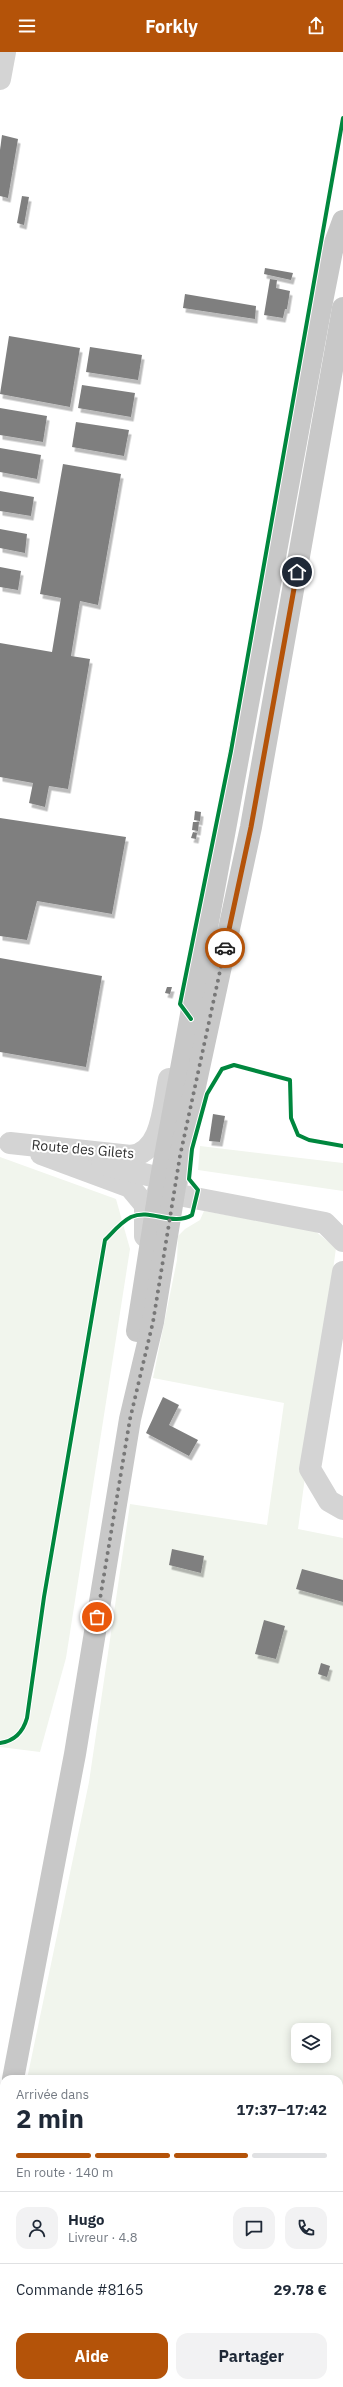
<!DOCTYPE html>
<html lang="fr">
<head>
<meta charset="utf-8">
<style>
	body { margin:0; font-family:"IBM Plex Sans",sans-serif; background:#f2f2f3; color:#1f2937; height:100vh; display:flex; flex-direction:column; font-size:15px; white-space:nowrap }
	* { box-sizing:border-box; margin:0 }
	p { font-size:13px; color:#747a83 }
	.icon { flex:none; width:22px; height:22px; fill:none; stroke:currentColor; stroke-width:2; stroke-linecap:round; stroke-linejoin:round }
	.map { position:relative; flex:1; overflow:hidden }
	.panel { position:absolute; left:0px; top:2023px; width:343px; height:312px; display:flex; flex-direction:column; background:#fff; border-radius:12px 12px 0 0; box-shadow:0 2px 10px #0003 }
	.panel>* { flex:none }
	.fabs { position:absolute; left:291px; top:1971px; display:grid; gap:8px }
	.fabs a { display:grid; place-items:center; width:40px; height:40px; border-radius:8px; background:#fff; box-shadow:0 2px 10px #0003; font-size:20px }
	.pin { position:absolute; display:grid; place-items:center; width:34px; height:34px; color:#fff; margin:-17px; border:2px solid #fff; border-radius:50%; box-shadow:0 1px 4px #0007 }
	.courier { position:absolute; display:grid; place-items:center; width:40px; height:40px; margin:-20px; border:3px solid #b45309; border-radius:50%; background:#fff; color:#222; box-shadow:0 1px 5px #0007 }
	.overview em { font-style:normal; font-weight:700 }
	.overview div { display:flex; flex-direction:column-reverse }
	.overview { display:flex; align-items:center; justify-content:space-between; height:68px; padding:0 16px }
	h1 { font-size:26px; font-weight:700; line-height:30px }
	.bar { display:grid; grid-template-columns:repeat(4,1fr); gap:6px 4px; align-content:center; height:48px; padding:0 16px }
	.bar i { height:5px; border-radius:3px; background:#e0e1e3 }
	.bar .active { background:#b45309 }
	.bar p { grid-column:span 4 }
	.line { display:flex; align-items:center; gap:10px; padding:0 16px; border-top:1px solid #e0e1e3 }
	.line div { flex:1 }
	.round { display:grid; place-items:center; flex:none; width:42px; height:42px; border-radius:12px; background:#f2f2f3 }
	.button { display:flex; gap:8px; margin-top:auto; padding:8px 16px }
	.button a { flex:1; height:46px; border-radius:12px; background:#b45309; color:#fff; font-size:16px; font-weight:700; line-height:46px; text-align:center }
	.button a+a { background:#f2f2f3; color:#1f2937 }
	header { display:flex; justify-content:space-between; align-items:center; height:52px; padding:0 16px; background:#b45309; color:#fff; font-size:18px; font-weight:700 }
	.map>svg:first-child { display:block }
	.green { fill:#f1f5ed; fill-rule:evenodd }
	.building { fill:#7f7f7f; filter:url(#shadow) }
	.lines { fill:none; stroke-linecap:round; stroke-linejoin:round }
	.minor { stroke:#d4d4d4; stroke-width:22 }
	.major { stroke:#c8c8c8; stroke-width:22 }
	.cycleway-casing { stroke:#fff; stroke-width:6 }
	.cycleway { stroke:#00873e; stroke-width:4 }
	.done { stroke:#787878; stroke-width:4; stroke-dasharray:0 7.2 }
	.route { stroke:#b45309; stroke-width:5 }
	.labels { text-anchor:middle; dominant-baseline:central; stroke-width:4; stroke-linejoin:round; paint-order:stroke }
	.street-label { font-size:14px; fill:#303030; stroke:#fff }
</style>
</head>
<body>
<header><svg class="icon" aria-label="menu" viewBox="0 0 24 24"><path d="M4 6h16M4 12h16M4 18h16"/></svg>Forkly<svg class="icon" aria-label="share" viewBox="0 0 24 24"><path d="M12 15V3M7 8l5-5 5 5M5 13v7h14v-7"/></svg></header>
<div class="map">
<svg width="343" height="2335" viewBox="0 0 343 2335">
	<defs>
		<filter id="shadow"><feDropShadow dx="2.5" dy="4.5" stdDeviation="0" flood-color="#0004"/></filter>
	</defs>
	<rect width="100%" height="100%" fill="#fff"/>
	<g class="green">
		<path d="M200,1094L343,1111V1139L198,1118Z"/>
		<path d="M0,1105L116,1147L130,1197L66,1606L40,1700L0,1695Z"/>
		<path d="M204,1159L315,1179L336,1196L298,1477L343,1486V2335H0V2190L4,2166V2331H339V2027H27L89,1730L130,1452L267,1473L284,1351L153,1326L177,1208L178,1184L185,1177L200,1168ZM298,1978H324V2004H298Z"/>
	</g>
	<g class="building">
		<path d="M2,83L18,87L8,146L0,144V98Z"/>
		<path d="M22,144L29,145L24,173L17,171Z"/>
		<path d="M265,216L293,221L291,228L264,222Z"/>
		<path d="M270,227L277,228L276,236L290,239L287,257H285L283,266L264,263Z"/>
		<path d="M185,242L256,254L255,267L183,256Z"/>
		<path d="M9,284L80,296L70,355L0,342Z"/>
		<path d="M90,295L142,303L138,328L86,320Z"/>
		<path d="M82,333L135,341L131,365L78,356Z"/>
		<path d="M0,356L47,364L43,390L0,383Z"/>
		<path d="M76,370L129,378L124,404L72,395Z"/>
		<path d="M0,396L41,403L37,427L0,420Z"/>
		<path d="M63,412L121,422L98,553L80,549L71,604L90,607L68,737L49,734L45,755L29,751L33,731L0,725V591L52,600L61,546L40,542Z"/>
		<path d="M0,439L34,445L31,464L0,459Z"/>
		<path d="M0,477L27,482L25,501L0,496Z"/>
		<path d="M0,515L21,519L18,538L0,535Z"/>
		<path d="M195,759L201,760L200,769L194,768Z"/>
		<path d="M0,766L126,785L112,862L37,849L27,888L0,884Z"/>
		<path d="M193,770H199L198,779L192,778Z"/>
		<path d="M193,780L197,781L196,787L191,786Z"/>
		<path d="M0,906L102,924L86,1015L0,1000Z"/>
		<path d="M167,935H172L170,942L165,941Z"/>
		<path d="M213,1062L225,1064L220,1090L209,1089Z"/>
		<path d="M163,1345L179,1353L169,1373L198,1388L189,1404L146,1381Z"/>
		<path d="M172,1497L204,1504L201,1521L169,1513Z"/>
		<path d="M302,1517L343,1528V1550L296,1537Z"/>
		<path d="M264,1568L285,1574L276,1607L255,1602Z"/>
		<path d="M321,1611L330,1614L327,1625L318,1622Z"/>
	</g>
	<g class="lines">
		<g class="minor">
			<path d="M0,27L5,0"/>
			<path d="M10,1091L131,1104C163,1100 163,1053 169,1027"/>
			<path d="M41,1102L130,1135L145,1153V1184"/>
			<path d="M102,1112L177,1130"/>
			<path d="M158,1139L325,1171L343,1189"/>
			<path d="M343,1220L310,1417L329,1449L343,1457"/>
		</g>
		<g class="major">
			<path d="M137,1279L161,1126L319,265L332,199L343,169"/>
			<path d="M13,2027L75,1702L130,1367L153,1270L180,1104L251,775L343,256"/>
			<path d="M0,2099L4,2075"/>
		</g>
		<defs>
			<g id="cycleway">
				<path d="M191,967L180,952L231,699L343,66"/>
				<path d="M0,1691C15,1689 23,1680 27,1666L44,1545L105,1188C113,1180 121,1170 131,1165C151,1156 172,1175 192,1163L198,1138L189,1127L192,1097L207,1042L222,1017L234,1013L290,1028L291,1066L298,1083L309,1088L343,1094"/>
			</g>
		</defs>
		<use href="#cycleway" class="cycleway-casing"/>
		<use href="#cycleway" class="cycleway"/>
	</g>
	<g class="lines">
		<path class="done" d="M97,1565L130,1367L153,1270L180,1104L225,896"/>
		<path class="route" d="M225,896L251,775L297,520"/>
	</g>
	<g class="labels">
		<g class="street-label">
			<text transform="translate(83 1097) rotate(5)">Route des Gilets</text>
		</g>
	</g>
</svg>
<div class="fabs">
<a><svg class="icon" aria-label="layers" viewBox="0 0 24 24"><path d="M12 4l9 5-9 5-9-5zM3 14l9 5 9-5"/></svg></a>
</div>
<div class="pin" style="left:97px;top:1565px;background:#ea580c"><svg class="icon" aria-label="bag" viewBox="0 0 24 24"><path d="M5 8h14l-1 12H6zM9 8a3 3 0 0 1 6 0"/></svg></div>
<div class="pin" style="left:297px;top:520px;background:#1f2937"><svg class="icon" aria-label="home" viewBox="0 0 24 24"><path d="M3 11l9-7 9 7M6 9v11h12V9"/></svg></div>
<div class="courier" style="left:225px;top:896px"><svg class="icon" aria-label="car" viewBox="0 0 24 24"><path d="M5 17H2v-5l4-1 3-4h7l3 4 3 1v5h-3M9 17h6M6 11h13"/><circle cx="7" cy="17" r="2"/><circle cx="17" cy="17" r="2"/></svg></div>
<section class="panel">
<div class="overview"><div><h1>2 min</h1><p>Arrivée dans</p></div><em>17:37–17:42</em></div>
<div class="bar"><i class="active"></i><i class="active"></i><i class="active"></i><i></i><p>En route · 140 m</p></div>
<div class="line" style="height:72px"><a class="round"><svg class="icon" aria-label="person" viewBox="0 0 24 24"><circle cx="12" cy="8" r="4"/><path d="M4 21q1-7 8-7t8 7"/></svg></a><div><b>Hugo</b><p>Livreur · 4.8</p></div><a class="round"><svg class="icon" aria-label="chat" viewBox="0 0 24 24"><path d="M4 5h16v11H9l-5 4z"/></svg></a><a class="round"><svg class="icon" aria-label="phone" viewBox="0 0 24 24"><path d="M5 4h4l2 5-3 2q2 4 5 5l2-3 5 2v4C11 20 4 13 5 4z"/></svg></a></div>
<div class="line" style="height:52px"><div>Commande #8165</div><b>29.78 €</b></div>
<div class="button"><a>Aide</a><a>Partager</a></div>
</section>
</div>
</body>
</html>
